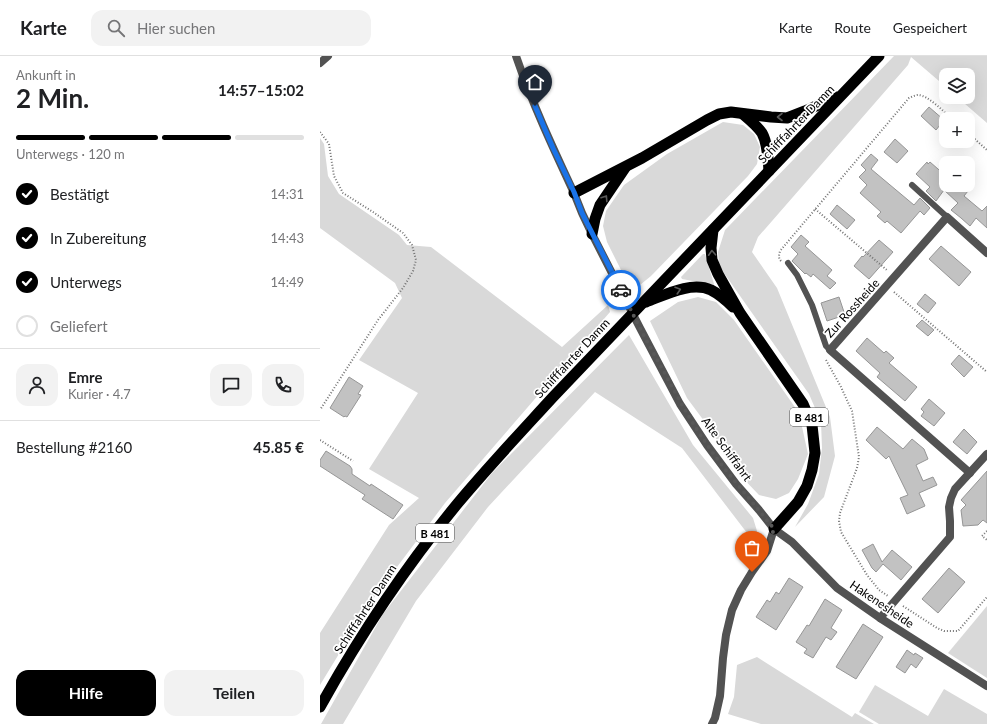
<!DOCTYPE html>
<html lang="de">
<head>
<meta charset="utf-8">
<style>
	body { margin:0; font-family:Lato,sans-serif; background:#f2f2f2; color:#202124; height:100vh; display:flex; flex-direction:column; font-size:15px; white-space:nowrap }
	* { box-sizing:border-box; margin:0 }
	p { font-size:13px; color:#757577 }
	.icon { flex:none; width:22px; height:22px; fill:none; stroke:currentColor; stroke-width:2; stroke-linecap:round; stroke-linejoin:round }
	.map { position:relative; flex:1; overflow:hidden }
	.panel { display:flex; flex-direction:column; background:#fff; width:320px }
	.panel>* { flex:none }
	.tools { position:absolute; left:619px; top:12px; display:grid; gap:8px }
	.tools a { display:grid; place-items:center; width:36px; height:36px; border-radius:8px; background:#fff; box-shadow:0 4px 16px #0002; font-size:20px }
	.pin { position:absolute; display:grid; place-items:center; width:34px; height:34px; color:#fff; margin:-41px -17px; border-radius:50% 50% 50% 0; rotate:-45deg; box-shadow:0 0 4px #0007 }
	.pin .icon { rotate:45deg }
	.courier { position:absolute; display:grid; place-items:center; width:40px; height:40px; margin:-20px; border:3px solid #1a73e8; border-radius:50%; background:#fff; color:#222; box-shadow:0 1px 5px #0007 }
	.headline em { font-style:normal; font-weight:700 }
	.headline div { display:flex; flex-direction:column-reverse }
	.headline { display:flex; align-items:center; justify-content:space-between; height:68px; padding:0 16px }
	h1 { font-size:26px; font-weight:700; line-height:30px }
	.bar { display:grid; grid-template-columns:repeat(4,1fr); gap:6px 4px; align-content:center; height:48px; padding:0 16px }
	.bar i { height:5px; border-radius:3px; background:#e0e0e0 }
	.bar .on { background:#000 }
	.bar p { grid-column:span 4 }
	.line { display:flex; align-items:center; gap:10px; padding:0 16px; border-top:1px solid #e0e0e0 }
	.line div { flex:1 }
	.round { display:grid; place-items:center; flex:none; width:42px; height:42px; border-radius:12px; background:#f2f2f2 }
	ol { padding:0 16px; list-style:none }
	li { display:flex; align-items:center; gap:12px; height:44px }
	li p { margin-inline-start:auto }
	li .icon { padding:4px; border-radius:50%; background:#000; color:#fff; stroke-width:4 }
	li:last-child { color:#757577 }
	li i { width:22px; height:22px; border:2px solid #e0e0e0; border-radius:50% }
	.button { display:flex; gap:8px; margin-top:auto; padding:8px 16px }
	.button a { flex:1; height:46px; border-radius:12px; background:#000; color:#fff; font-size:16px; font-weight:700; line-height:46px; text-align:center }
	.button a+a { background:#f2f2f2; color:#202124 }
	header { display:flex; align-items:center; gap:24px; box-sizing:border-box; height:56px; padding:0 20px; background:#fff; border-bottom:1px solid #e0e0e0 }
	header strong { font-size:19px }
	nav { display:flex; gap:22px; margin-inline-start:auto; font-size:14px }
	.search { width:280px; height:36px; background:#f2f2f2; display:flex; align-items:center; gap:10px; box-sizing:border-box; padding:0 14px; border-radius:12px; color:#757577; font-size:15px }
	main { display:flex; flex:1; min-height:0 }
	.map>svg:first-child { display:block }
	.green { fill:#d9d9d9 }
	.building { fill:#c2c2c2; stroke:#969696 }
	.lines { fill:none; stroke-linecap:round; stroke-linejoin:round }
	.path { stroke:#747474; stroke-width:2; stroke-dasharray:1 2; stroke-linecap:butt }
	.service { stroke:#525252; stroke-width:6 }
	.minor { stroke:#525252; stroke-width:8 }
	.tertiary { stroke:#525252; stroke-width:8 }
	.trunk { stroke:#000; stroke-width:11 }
	.oneway { stroke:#595959 }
	.done { stroke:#595959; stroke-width:4; stroke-dasharray:0 7.2 }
	.route { stroke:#1a73e8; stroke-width:5 }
	.labels { text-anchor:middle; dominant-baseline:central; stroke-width:3.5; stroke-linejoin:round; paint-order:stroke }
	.shield { fill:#fff; stroke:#4c4c4c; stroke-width:1 }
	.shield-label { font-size:11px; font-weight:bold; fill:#000 }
	.street-label { font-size:12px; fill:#000; stroke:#fff }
</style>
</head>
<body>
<header>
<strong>Karte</strong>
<div class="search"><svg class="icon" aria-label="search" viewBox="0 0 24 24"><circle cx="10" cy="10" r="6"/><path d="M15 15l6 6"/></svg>Hier suchen</div>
<nav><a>Karte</a><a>Route</a><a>Gespeichert</a></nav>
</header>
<main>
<section class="panel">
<div class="headline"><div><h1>2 Min.</h1><p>Ankunft in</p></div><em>14:57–15:02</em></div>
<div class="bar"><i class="on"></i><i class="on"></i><i class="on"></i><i></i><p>Unterwegs · 120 m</p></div>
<ol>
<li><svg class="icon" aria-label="check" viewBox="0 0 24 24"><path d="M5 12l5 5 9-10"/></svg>Bestätigt<p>14:31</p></li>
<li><svg class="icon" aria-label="check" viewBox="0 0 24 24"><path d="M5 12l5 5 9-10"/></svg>In Zubereitung<p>14:43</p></li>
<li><svg class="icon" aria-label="check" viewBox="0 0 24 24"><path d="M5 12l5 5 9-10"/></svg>Unterwegs<p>14:49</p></li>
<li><i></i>Geliefert</li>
</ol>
<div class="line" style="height:72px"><a class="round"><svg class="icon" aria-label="person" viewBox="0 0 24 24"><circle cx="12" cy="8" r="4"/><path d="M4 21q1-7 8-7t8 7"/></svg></a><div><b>Emre</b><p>Kurier · 4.7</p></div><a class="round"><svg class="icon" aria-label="chat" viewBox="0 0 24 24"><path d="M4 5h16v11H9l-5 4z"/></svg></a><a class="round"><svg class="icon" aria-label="phone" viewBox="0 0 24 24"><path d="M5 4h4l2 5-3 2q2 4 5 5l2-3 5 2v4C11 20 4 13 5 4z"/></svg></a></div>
<div class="line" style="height:52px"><div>Bestellung #2160</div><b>45.85 €</b></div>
<div class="button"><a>Hilfe</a><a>Teilen</a></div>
</section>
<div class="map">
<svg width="667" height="668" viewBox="0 0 667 668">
	<rect width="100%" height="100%" fill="#fff"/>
	<g class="green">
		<path d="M574,0H667V67L637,41H648V19H626V31L591,1L588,9L438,181L432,196L457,232L510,361L515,400L504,441L475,471L488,448L499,418L502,392L501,366L489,338L399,210L398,196L405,174Z"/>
		<path d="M403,66L423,69L434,78L440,91L437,108L428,120L331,220L315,233L314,222L307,226L287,186L283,170L286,155L304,129L347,98Z"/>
		<path d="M0,82L4,88L8,120L19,138L79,179L87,189L111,191L242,291L288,249L290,256L125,447L50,547L0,629V577L69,469L99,442L49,413L98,337L39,304L82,242L75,227L0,172Z"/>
		<path d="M383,198H385L394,228V229L362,223L361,221Z"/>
		<path d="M378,241L396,246L414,264L479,357L488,398L478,423L469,437L456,443L439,439L417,416L390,373L367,342L330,265L358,246Z"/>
		<path d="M309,279L373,389L433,462L437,475V490L362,392L275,336L168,451L96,545L23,668H1L63,558L172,417Z"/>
		<path d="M667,550V622L628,597Z"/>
		<path d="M437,601L532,661L535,657L554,668H441L408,658L414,641L417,609Z"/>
		<path d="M555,629L608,660L624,633L667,658V668H559L539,656Z"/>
	</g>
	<g class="building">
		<path d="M609,51L624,64L616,74L601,60Z"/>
		<path d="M575,83L588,95L577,107L564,96Z"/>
		<path d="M551,98L558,104L551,113L594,149L600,142L610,152L604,159L600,155L581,177L567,165L565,167L557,160L561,156L540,137L547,129L539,121L546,114L541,109Z"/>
		<path d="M607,106L608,108L610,106L626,120V129H641L648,135L644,140L662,155L667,150V172L656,162L650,170L641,162L631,154L638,147L624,134L616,145L606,135L610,131L596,118Z"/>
		<path d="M517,149L535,164L527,173L510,158Z"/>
		<path d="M481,179L489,186L485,190L512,214L507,220L516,227L510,233L493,218L491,221L486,217L485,218L472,205L478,198L471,191Z"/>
		<path d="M559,184L573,196L549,223L534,210L542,200L543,201Z"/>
		<path d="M621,190L651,216L639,230L609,203Z"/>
		<path d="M605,238L616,247L608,257L597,248Z"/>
		<path d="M519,241L525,259L507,265L501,247Z"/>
		<path d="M602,264L614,274L608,280L596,270Z"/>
		<path d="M547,282L564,297L566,295L574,302L569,307L597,331L585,345L557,321L560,317L536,295Z"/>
		<path d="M639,299L653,311L644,321L631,308Z"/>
		<path d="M29,321L43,330L38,338L41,339L27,361L25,360L24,361L10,352Z"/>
		<path d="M609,343L625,357L614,370L601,360L604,356L601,353Z"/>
		<path d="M557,371L583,393L592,383L604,393L608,403L596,409L603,425L613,421L617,429L599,437L605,450L587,458L580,442L588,439L569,400L566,403L546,384Z"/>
		<path d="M644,373L657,386L647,398L633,386Z"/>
		<path d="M6,395L30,410L32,413V418L50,430L51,428L83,449L73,463L42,443L45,439L0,410V404Z"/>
		<path d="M667,415V467L663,464L658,469L643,470L641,454L646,449L641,444Z"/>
		<path d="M553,488L562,506L572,494L592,511L581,524L563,508L556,516L552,512L542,494Z"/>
		<path d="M629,512L645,526L618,557L602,543Z"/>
		<path d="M469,522L483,531L456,574L436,561L447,544L450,546L456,536L459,538Z"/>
		<path d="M505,543L522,554L511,572L517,576L511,584L506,581L493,602L484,597L487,593L476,586L487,569L489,570Z"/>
		<path d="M543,568L563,581L536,623L516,611Z"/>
		<path d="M587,594L594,599L595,597L603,602L596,612L591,608L585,617L576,611Z"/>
	</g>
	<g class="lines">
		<g class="path">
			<path d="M0,76L9,88L14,120L23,137L53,156L83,177L92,189L96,204L93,215L83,232L58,264L0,354"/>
			<path d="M648,77L667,94"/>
			<path d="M495,153L568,215"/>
			<path d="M461,205C458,202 459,199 460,195L589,42C592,41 595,39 598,39C608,39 624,56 632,63"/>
			<path d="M574,236L667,316"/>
			<path d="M506,304L521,331L532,355L539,401L537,412L520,457L519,465L521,476L547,519L559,534L568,540"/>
			<path d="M0,384L33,405"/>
			<path d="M667,475L662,480L667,484"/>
			<path d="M583,550L617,572L624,575H638L667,541"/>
		</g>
		<g class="service">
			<path d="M592,129L627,161"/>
			<path d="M468,207L477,219L492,249L506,290L510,294"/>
		</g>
		<g class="minor">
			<path d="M196,0C212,47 233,92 254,137"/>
			<path d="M0,7L8,0"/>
			<path d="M650,417L510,294L627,161L667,197"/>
			<path d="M454,473L472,486L517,532L560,562L667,630"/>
			<path d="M560,562L630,481V465L629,451L631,442L635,433L667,398"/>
		</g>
		<path class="tertiary" d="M254,137L262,157L272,178L320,272L360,348L387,389L416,428L439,454L454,473L447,495L432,516L421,534L412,554L406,579L403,602L400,640L395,662L392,668"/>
		<g class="trunk">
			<path d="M424,59C430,64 437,70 442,77C448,88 448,103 449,115"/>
			<path d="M254,137L322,102L387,64L399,58L411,56L451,61L467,62L485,55L516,41"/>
			<path d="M393,174L391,192L392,204L398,218L420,257L483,348L492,369L495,397L492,414L487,430L478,446L454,473"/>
			<path d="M272,178L275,163L280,149L305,112"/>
			<path d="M326,246C345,239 371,225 391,234C399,238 407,245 413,251"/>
			<path d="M0,651C40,579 86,510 138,447C168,411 201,376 233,341C268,304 303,268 338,231C412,154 485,77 559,0"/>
		</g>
	</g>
	<defs><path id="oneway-chevron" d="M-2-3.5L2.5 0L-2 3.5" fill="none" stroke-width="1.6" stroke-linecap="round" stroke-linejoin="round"/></defs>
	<g class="oneway">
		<use href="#oneway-chevron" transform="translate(460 61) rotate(180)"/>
		<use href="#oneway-chevron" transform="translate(285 142) rotate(-57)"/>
		<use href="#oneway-chevron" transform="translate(392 197) rotate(-93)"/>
		<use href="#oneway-chevron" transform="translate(358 234) rotate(-18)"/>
	</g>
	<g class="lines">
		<path class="done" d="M301,234C314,261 328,288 343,314C357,340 371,366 388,390C408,419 432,445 454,473L446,495L432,516"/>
		<path class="route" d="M215,50L233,92L254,136L262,157L301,234"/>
	</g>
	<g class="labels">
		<g class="shield">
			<rect x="470" y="352" width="38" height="18" rx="3"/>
			<rect x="96" y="468" width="38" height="18" rx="3"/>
		</g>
		<g class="shield-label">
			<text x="489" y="361">B 481</text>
			<text x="115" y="477">B 481</text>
		</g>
		<g class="street-label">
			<text transform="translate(476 68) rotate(-46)">Schifffahrter Damm</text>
			<text transform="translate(532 252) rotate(-48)">Zur Rossheide</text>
			<text transform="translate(252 302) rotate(-47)">Schifffahrter Damm</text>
			<text transform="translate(407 393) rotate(54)">Alte Schiffahrt</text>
			<text transform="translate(562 548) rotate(34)">Hakenesheide</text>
			<text transform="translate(45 553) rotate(-57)">Schifffahrter Damm</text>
		</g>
	</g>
</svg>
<div class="tools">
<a><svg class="icon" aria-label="layers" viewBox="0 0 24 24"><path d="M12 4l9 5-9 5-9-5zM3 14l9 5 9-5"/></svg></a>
<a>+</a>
<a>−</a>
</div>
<div class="pin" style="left:432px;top:516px;background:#ea580c"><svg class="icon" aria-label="bag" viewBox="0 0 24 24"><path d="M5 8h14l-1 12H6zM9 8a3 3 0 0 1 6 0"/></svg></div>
<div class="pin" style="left:215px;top:50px;background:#1f2937"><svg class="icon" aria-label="home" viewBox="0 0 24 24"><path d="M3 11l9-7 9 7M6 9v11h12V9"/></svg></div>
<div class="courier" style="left:301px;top:234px"><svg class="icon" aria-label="car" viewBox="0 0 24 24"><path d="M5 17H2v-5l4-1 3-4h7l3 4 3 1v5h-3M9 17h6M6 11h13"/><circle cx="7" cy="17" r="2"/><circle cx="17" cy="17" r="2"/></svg></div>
</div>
</main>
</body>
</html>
